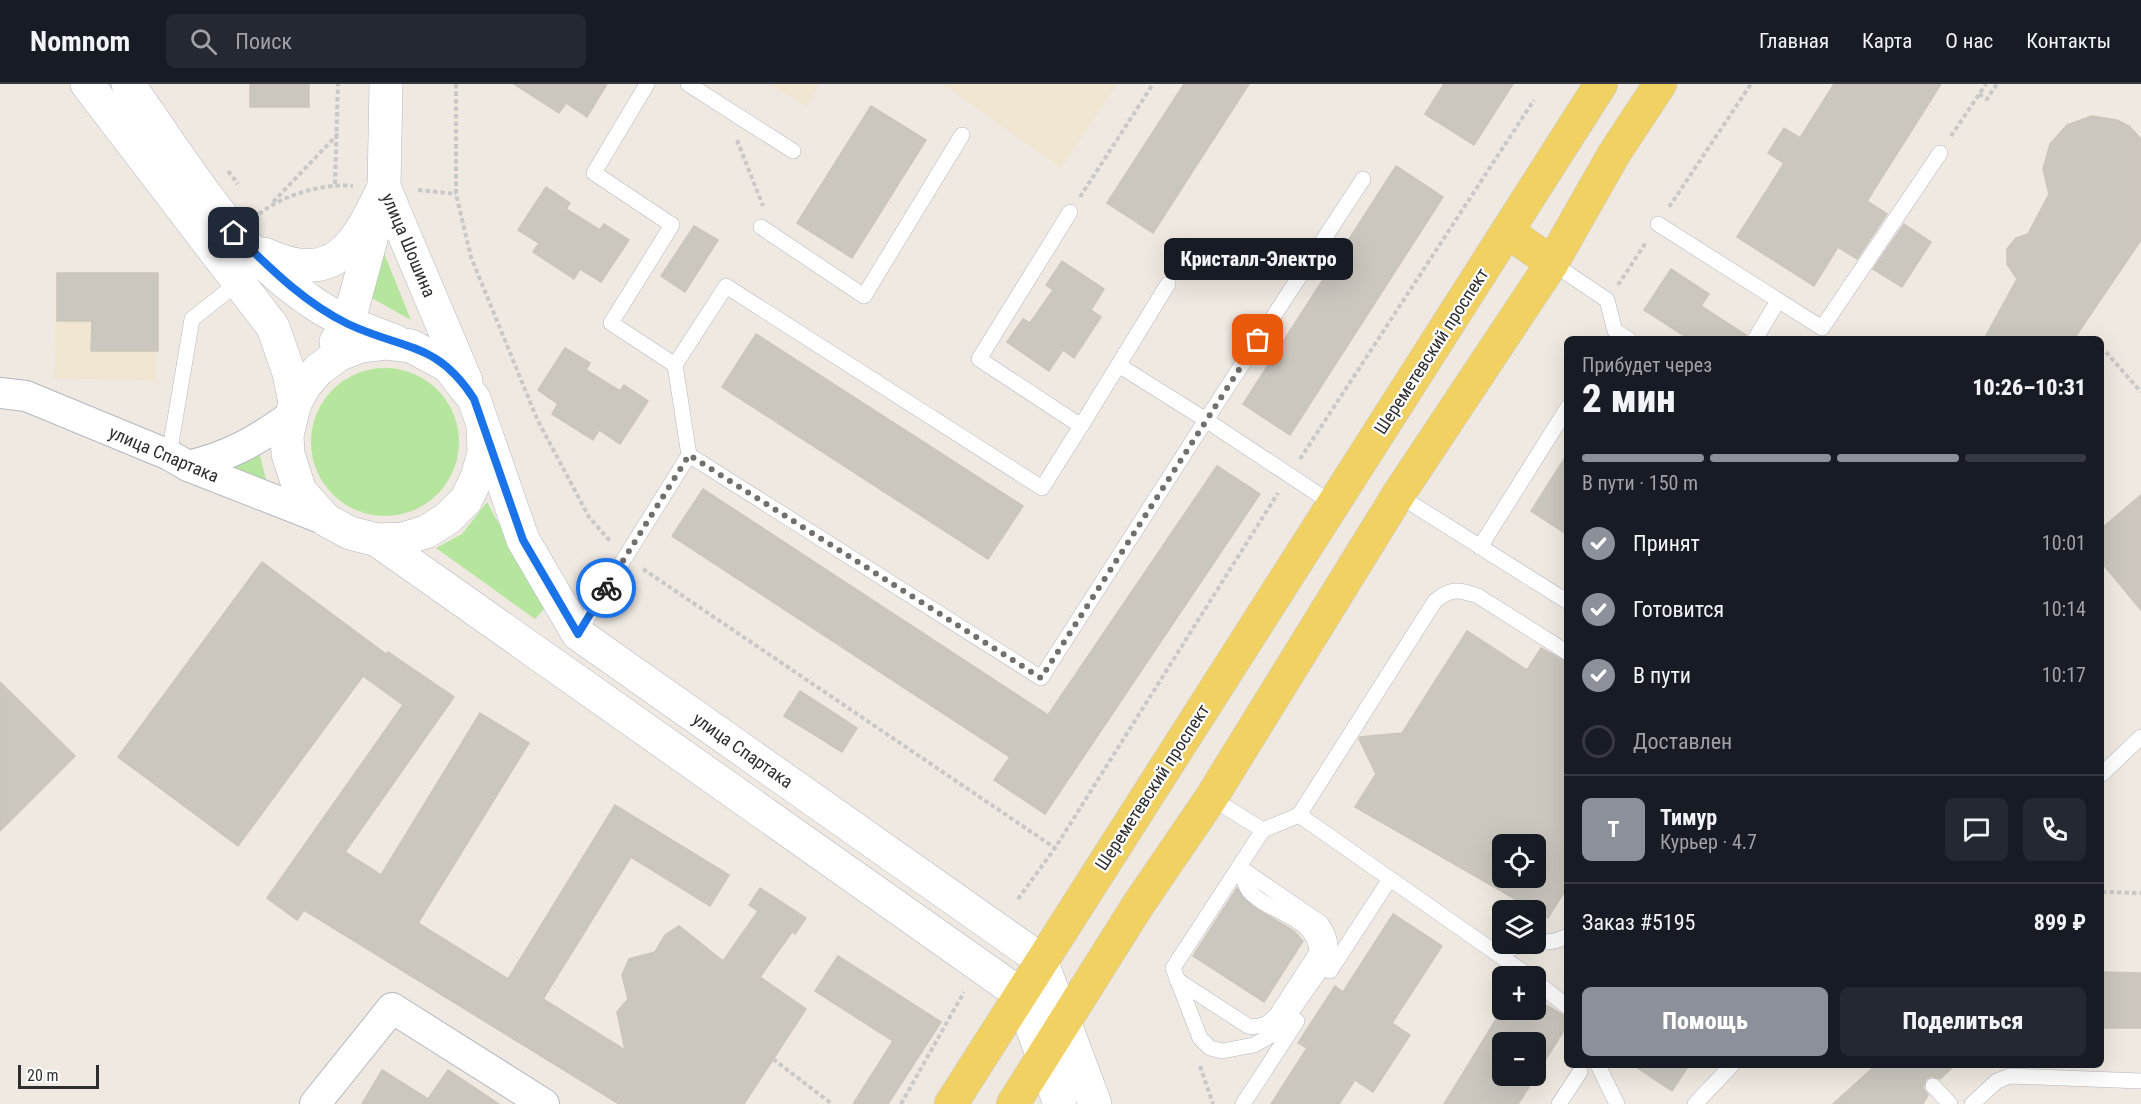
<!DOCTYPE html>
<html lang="ru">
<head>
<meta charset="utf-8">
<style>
	body { margin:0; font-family:"Roboto Condensed",sans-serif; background:#242831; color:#f1f3f6; height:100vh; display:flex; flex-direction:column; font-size:22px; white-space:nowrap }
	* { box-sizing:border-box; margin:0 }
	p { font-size:20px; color:#9ea1a6 }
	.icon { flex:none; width:33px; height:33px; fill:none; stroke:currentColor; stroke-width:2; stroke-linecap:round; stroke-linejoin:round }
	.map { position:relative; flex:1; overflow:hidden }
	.sheet { position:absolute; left:1564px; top:252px; width:540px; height:732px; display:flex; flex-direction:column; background:#171b24; border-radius:9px; box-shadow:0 6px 24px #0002 }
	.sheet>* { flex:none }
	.controls { position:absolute; left:1492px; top:750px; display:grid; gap:12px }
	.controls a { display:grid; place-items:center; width:54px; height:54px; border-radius:9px; background:#171b24; box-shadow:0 6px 24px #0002; font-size:30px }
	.scale { position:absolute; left:18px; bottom:15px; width:81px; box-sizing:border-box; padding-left:6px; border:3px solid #2e2e2e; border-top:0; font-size:16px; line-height:21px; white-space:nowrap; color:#2e2e2e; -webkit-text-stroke:4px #fff; paint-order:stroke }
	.pin { position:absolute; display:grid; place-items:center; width:51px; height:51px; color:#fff; margin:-26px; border-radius:12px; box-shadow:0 3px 9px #0006 }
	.courier { position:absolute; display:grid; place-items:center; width:60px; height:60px; margin:-30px; border:4px solid #1a73e8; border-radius:50%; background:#fff; color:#222; box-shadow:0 2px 8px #0007 }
	.bubble { position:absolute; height:42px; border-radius:9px; background:#171b24; box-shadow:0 6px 24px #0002; font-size:20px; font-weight:800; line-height:42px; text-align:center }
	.head em { font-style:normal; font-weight:800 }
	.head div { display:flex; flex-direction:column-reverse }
	.head { display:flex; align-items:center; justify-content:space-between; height:102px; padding:0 18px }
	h1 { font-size:39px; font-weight:800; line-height:45px }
	.bar { display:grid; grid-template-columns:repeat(4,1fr); gap:9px 6px; align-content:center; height:72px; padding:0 18px }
	.bar i { height:8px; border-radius:4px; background:#363941 }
	.bar .current { background:#8c9099 }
	.bar p { grid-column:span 4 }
	.line { display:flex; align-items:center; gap:15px; padding:0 18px; border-top:2px solid #363941 }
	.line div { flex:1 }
	.round { display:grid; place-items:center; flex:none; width:63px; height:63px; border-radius:9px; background:#242831 }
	ol { padding:0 18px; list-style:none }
	li { display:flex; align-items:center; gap:18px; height:66px }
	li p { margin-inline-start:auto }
	li .icon { padding:6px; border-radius:50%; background:#8c9099; color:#fff; stroke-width:4 }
	li:last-child { color:#9ea1a6 }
	li i { width:33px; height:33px; border:3px solid #363941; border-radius:50% }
	.button { display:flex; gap:12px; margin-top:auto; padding:12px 18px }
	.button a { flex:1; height:69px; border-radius:9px; background:#8c9099; color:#fff; font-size:24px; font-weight:800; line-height:69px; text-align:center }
	.button a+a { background:#242831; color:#f1f3f6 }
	header { display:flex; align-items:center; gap:36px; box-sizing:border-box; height:84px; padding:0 30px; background:#171b24; border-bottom:2px solid #363941 }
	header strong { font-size:28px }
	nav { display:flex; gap:33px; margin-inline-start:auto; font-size:21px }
	.search { width:420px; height:54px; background:#242831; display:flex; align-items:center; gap:15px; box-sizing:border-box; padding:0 21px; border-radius:9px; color:#9ea1a6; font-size:22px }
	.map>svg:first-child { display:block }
	.education { fill:#f0e6d1 }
	.green { fill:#b6e59e }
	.building { fill:#cbc7bf; stroke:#cbc5ba; stroke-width:1.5; fill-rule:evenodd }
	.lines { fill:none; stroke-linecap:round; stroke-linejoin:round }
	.lane-casing { stroke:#b4b7c1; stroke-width:16 }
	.street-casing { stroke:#b4b7c1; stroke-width:32 }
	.secondary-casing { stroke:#b4b7c1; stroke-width:34 }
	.primary-casing { stroke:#c9c9c9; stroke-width:34 }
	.path { stroke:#c9c9c9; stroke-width:4; stroke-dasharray:4.5 3; stroke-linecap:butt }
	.lane { stroke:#fff; stroke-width:15 }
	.street { stroke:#fff; stroke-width:30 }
	.secondary { stroke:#fff; stroke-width:33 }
	.primary { stroke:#f2d163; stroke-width:33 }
	.done { stroke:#726f6d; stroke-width:6; stroke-dasharray:0 10.8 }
	.route { stroke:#1a73e8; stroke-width:8 }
	.labels { text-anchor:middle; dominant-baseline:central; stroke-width:4.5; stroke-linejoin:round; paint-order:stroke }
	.street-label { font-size:18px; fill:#2e2e2e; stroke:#fff }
</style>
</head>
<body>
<header>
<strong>Nomnom</strong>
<div class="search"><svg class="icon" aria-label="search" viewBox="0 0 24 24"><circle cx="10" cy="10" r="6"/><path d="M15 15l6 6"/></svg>Поиск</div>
<nav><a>Главная</a><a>Карта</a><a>О нас</a><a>Контакты</a></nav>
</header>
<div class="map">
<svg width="2141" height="1020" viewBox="0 0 2141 1020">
	<rect width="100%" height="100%" fill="#efe9e1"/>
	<g class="education">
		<path d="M768,0H819L807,22Z"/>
		<path d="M943,0H1117L1061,84Z"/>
		<path d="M57,189H158L156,297L54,294Z"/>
	</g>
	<g class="green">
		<path d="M381,162L411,236L368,212Z"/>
		<circle cx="385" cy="358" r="74"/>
		<path d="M259,368L268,403L227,388Z"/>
		<path d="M487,418L545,524L535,535L436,464L462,450Z"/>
	</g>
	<g class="building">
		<rect x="250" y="0" width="59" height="23"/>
		<path d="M514,0H607L587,33L566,19L559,29Z"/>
		<path d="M1184,0H1249L1153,149L1107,119Z"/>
		<path d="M1444,0H1513L1474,61L1425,30Z"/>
		<path d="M1834,0H1941L1867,117L1887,130L1857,175L1838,163L1814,202L1737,153L1784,79L1768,69L1784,44L1800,54Z"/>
		<path d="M871,22L926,56L852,174L797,139Z"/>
		<path d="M2092,32L2117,36L2129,42L2141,55V156L2074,255H1984L2017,195L2007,180V165L2016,154L2028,150L2049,110L2043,85L2050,60L2067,41Z"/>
		<path d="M1396,82L1443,113L1290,351L1243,320Z"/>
		<path d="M546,103L570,119L566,125L600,146L604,140L629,156L601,198L580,185L574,195L533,168L539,159L518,146Z"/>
		<path d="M1904,140L1931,158L1902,203L1873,185Z"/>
		<path d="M694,142L718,156L685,208L661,192Z"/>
		<path d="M1062,177L1104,205L1091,226L1101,233L1074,274L1063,266L1049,287L1007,258L1023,235L1030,239L1053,206L1046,201Z"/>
		<path d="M1671,185L1709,210L1701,222L1746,251L1745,255H1689L1644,226Z"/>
		<path d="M57,189H158V267H91L92,237H57Z"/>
		<path d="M756,250L1023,422L988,475L722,303Z"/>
		<path d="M565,264L590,279L586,286L620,307L624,301L648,317L620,360L599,346L593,356L552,330L558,320L538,306Z"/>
		<path d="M1568,369V451L1531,427Z"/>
		<path d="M1217,382L1260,410L1045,730L994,696L1010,673L672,452L703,405L1048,631Z"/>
		<path d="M2141,411V526L2102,479V444Z"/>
		<path d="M262,478L386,570L388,568L454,613L345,768L381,791L480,629L529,659L418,839L508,895L615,721L729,791L710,822L631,773L543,915L625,966L617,928L628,915L622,891L629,875L655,868L665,851L679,842L723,877L758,827L749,821L760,804L806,834L795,850L792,848L760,893L806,925L744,1020H619L304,826L297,836L267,814L403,621L363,592L238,762L118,673Z"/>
		<path d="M1467,547L1527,586L1541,564L1568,579V802L1548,834L1355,723L1376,690L1359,655L1360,653L1402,649ZM1503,760H1536V794H1503Z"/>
		<path d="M0,598L75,672L0,747Z"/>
		<path d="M800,607L857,644L842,668L784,632Z"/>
		<path d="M1237,804L1252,822L1294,847L1303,857L1264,918L1193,872Z"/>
		<path d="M1393,830L1442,862L1392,939L1410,951L1373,1008L1355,996L1339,1020H1271L1307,964L1298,959L1335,902L1343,908Z"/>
		<path d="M838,872L941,938L888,1020H853L893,957L815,907Z"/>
		<path d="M2102,888L2141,889V944H2102Z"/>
		<path d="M1536,915L1568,934V940L1536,991V958H1503V992H1536L1518,1020H1444L1503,924L1536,926Z"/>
		<path d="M1633,981H1689L1672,1007Z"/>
		<path d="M1876,981H1955L1940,995L1931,992L1926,995L1923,1004L1928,1011L1923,1020H1833Z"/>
		<path d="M382,986L428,1015L448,986L499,1020H362Z"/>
	</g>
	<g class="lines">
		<defs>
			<g id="lane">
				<path d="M647,0L594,89L672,141L611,239L675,281"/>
				<path d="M688,0L793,67"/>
				<path d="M1070,128L979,275L1081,342L1168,200"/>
				<path d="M1658,140L1822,244L1940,69"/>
				<path d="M761,143L864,212L962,51"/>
				<path d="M1552,179L1607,216L1615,247L1628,255"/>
				<path d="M1755,255L1778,217"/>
				<path d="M1120,282L1206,336L1363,95"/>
				<path d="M169,371L192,235L239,198"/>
				<path d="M689,371L675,281L726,202L1042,404L1081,342"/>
				<path d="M1398,411L1568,518"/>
				<path d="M1480,463L1568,323"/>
				<path d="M578,549L689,371L1041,594L1206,336L1333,420"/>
				<path d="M2102,690L2141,653"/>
				<path d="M1211,714L1263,746L1299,731L1435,517C1451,504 1458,505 1478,512L1568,569"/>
				<path d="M1299,731L1529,892"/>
				<path d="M1239,783L1321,839C1330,852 1332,861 1328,876L1277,948L1254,961L1222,967L1210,964L1200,954L1173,884L1263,746"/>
				<path d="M1536,859L1555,857L1568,852"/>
				<path d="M1496,868L1528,860"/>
				<path d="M1330,887L1390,795"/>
				<path d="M1177,896L1248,942C1261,944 1268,940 1277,930L1317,868C1315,832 1270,830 1249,807C1245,802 1243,791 1240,785"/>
				<path d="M1536,898L1568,923"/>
				<path d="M1598,981L1617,1020"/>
				<path d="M1933,1002L1950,1020"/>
				<path d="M1243,1020L1297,937"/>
				<path d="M1559,1020L1580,988"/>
				<path d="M1695,1020L1732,981"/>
				<path d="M1972,1020L1997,997L2010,992L2141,997"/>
			</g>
			<g id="street">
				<path d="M0,309L26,312L169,371L188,382L326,436"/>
				<path d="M188,382C230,372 256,357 291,332"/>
				<path d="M315,1020L392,924L544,1020"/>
			</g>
			<g id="secondary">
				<path d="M87,0L273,243L289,289L295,319"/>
				<path d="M128,0C182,75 231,163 309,216C335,235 365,246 395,257"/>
				<path d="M386,0L384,103L466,297"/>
				<path d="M264,170C335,203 356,161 384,103"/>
				<path d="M336,258L348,240L376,137"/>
				<path d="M483,343L484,369L477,393L466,416L448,434L426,448L402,455L377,456L350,449L326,436L300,407L288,370L287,351L295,319L305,301L318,286L338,271L361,262L386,259L411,262L448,282L474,315L523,456L578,550L1041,876L1095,1020"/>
				<path d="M377,456L1020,910L1060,1020"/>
			</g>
			<g id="primary">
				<path d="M1508,148L1552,179"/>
				<path d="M951,1020L1601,0"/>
				<path d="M1013,1020L1138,821L1211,714L1398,411L1552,179L1614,70L1660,0"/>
			</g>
		</defs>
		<use href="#lane" class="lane-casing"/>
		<use href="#street" class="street-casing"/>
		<use href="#secondary" class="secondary-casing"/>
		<use href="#primary" class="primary-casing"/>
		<g class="path">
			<path d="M456,0V110L471,173L537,335L589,433L610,457"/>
			<path d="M1979,10L1987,15L1997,0"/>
			<path d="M1951,52L1986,0"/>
			<path d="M737,56L763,122"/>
			<path d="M228,87L238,100"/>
			<path d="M335,100L338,0"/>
			<path d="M418,106L456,110"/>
			<path d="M1080,113L1153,0"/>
			<path d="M273,118L338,50"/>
			<path d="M1669,123L1751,0"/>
			<path d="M259,130C283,111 323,99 353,102"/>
			<path d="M1618,201L1647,157"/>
			<path d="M2106,268L2141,308"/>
			<path d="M1300,375L1534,16"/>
			<path d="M643,485L1055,764"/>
			<path d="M2102,808L2141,809"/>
			<path d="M1018,815L1055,764L1278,409"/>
			<path d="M773,975L832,1020"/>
			<path d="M1200,982L1213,1020"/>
			<path d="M901,1020L964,908"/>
		</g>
		<use href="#lane" class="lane"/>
		<use href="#street" class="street"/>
		<use href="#secondary" class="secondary"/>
		<use href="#primary" class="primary"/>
	</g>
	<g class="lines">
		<path class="done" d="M606,504L689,371L1041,594L1258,256"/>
		<path class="route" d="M234,149C269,183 303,218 348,240C403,266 437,257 474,315L523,456L578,550L606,504"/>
	</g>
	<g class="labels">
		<g class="street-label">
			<text transform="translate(409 161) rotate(67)">улица Шошина</text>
			<text transform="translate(1431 267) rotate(-57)">Шереметевский проспект</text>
			<text transform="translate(164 370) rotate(23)">улица Спартака</text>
			<text transform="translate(743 666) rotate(35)">улица Спартака</text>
			<text transform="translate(1152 703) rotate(-57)">Шереметевский проспект</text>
		</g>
	</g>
</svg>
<div class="controls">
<a><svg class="icon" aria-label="locate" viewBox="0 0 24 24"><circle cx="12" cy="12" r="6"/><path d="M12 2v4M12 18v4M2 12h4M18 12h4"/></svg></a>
<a><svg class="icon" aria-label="layers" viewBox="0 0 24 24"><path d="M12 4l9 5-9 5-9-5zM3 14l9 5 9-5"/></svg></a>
<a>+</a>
<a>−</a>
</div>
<div class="scale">20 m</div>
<div class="pin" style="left:1258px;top:256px;background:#ea580c"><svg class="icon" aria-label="bag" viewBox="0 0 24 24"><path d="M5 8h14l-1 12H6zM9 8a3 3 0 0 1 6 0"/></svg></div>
<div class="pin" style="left:234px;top:149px;background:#1f2937"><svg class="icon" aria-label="home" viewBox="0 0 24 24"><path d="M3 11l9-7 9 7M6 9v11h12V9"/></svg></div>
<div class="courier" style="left:606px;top:504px"><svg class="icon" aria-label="bike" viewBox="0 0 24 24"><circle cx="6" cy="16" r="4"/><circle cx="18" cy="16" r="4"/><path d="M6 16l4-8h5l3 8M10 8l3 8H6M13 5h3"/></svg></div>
<div class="bubble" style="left:1164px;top:154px;width:189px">Кристалл-Электро</div>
<section class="sheet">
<div class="head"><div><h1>2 мин</h1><p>Прибудет через</p></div><em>10:26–10:31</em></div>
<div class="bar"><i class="current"></i><i class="current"></i><i class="current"></i><i></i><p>В пути · 150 m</p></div>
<ol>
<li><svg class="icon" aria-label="check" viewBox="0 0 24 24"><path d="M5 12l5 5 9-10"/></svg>Принят<p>10:01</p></li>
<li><svg class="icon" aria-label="check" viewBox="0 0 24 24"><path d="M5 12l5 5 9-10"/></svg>Готовится<p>10:14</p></li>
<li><svg class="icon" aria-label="check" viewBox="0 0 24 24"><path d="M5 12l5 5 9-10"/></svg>В пути<p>10:17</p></li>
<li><i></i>Доставлен</li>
</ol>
<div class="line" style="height:108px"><b class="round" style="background:#8c9099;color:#fff">Т</b><div><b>Тимур</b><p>Курьер · 4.7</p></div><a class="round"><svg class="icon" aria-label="chat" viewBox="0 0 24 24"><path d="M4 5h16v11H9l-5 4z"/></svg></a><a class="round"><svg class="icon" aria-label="phone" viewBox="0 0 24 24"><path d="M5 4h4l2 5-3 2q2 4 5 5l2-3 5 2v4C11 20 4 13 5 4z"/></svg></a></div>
<div class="line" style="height:78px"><div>Заказ #5195</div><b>899 ₽</b></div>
<div class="button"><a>Помощь</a><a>Поделиться</a></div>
</section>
</div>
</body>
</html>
